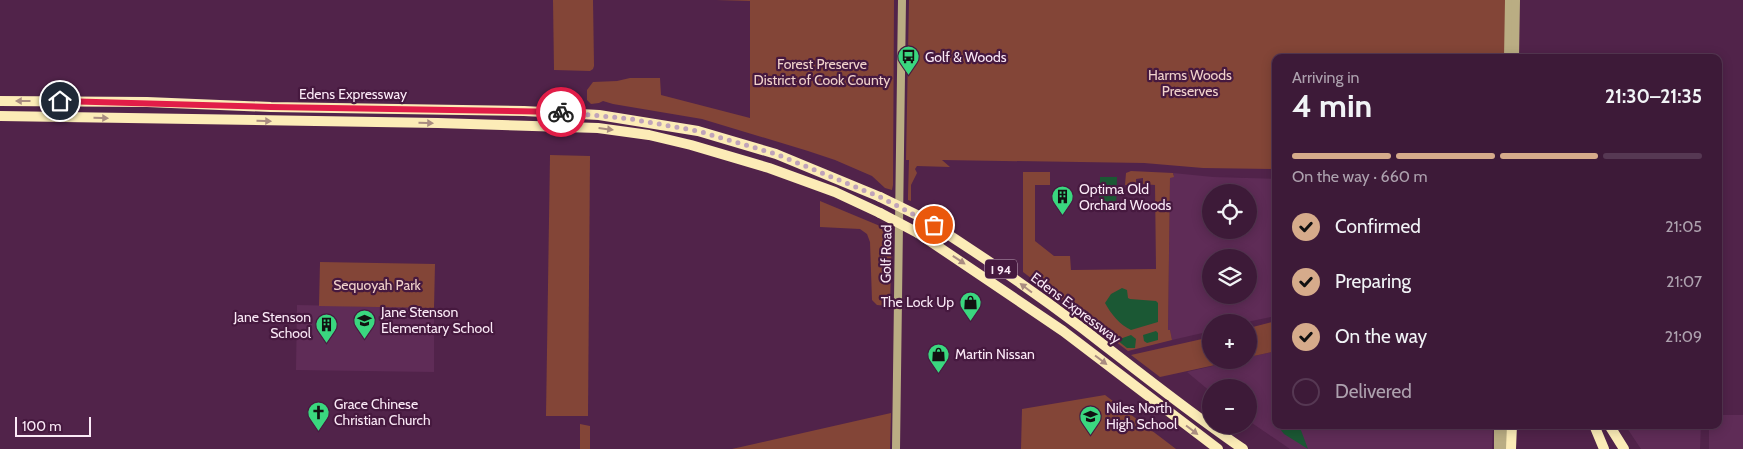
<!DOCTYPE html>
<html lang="en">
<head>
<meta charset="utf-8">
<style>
	body { margin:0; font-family:Cabin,sans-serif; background:#482743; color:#f1f3f6; height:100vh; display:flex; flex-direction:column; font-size:19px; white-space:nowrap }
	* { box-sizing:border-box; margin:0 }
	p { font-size:16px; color:#ada1ae }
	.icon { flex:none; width:28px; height:28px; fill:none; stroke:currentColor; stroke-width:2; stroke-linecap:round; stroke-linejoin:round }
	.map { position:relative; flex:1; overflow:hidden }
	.panel { position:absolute; left:1272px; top:54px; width:450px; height:375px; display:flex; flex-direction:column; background:#3d1a38; border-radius:10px; box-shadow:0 2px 12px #0003,0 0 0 1px #563853 }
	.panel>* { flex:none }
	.controls { position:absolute; left:1202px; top:184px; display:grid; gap:10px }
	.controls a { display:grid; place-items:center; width:55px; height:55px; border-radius:50%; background:#3d1a38; box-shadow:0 2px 12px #0003,0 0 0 1px #563853; font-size:25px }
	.scale { position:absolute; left:15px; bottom:12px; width:76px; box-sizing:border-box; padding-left:5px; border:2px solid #fbeaf7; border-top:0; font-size:14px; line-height:18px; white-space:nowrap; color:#fbeaf7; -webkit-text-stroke:4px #46193f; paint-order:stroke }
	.pin { position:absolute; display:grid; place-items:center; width:42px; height:42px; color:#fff; margin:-21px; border:2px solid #fff; border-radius:50%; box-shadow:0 1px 5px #0007 }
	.courier { position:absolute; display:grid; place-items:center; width:50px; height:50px; margin:-25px; border:4px solid #e11d48; border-radius:50%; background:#fff; color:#222; box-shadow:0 1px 6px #0007 }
	.head em { font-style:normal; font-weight:700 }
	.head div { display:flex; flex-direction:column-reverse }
	.head { display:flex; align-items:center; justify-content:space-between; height:85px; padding:0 20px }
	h1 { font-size:32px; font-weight:700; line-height:38px }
	.bar { display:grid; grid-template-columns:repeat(4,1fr); gap:8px 5px; align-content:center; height:60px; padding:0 20px }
	.bar i { height:6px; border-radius:4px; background:#563853 }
	.bar .active { background:#d6ab8b }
	.bar p { grid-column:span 4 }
	ol { padding:0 20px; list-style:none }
	li { display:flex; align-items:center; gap:15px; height:55px }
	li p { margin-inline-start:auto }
	li .icon { padding:5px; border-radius:50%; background:#d6ab8b; color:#111; stroke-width:4 }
	li:last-child { color:#ada1ae }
	li i { width:28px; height:28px; border:2px solid #563853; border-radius:50% }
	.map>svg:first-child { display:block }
	.built { fill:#5f2c57; fill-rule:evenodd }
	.green { fill:#834537 }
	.water { fill:#1b5834 }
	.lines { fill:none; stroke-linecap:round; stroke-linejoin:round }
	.secondary { stroke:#baad83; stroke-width:8 }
	.highway { stroke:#fcecb7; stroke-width:10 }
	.highway-bridge { stroke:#fcecb7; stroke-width:10 }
	.oneway { fill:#aa8d81 }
	.done { stroke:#c0a4ba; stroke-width:5; stroke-dasharray:0 9 }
	.route { stroke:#e11d48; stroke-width:6 }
	.labels { text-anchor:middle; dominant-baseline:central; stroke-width:4.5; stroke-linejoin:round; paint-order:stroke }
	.shield { fill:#46193f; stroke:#c5abc0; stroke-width:1 }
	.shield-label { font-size:12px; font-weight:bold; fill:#fbeaf7 }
	.poi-label { font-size:14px; fill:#fbeaf7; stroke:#46193f; text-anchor:start }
	.park-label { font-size:14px; fill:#f0d2cb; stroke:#46193f }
	.street-label { font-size:14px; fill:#fbeaf7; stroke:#46193f }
</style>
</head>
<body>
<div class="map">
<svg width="1743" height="449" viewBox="0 0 1743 449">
	<rect width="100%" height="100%" fill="#51234a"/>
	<g class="built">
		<path d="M1173,173L1213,177L1276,179V316L1247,322H1211V331L1172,340L1170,330H1168L1170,177L1174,175ZM1211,192H1249V230H1211ZM1211,258H1249V295H1211Z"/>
		<path d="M297,305L434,308V372L296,370Z"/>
		<path d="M1276,351V425H1493L1492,449H1290L1249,421V388H1211V392L1187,372L1238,360H1249V357Z"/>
		<path d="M1719,415H1743V449H1709V425H1719Z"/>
		<path d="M1625,425H1701L1700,449H1641Z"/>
	</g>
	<g class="green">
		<path d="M553,0H593L594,66L593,69L590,71L554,70Z"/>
		<path d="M716,0H894L893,185L892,190L885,188L872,176L835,160L808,151L702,119L613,104L603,101L599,103L591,104L587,100V90L593,82L617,81L630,78H660L661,95L750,118V1Z"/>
		<path d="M909,0H1506L1505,57L1276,58V169L1203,168L1144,163L942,160L950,167L917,166L915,169L917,173L911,185V201L908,200V195L909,160H906Z"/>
		<path d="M550,155L590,156L588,416H546Z"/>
		<path d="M1131,171L1173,173L1174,177L1170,178L1168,330H1170L1172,340L1128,351L1023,272V172H1050V185H1035V241L1054,256H1070L1071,270L1156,269L1155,185L1143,184V178L1136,179V185H1125L1126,173Z"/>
		<path d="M820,201L892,231L890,304L887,306L877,305L872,300L870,242L867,234L860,229L820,227Z"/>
		<path d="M320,262L435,264L434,308L319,306Z"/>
		<path d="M1276,321V351L1249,357V328Z"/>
		<path d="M1211,337V360H1238L1160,377L1131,355Z"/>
		<path d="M1105,395L1176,449H1021L1022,409Z"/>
		<path d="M891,413L890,449H732Z"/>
		<path d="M580,424L590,426V449H580Z"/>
	</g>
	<g class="water">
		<path d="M1100,177H1117L1116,212H1099Z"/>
		<path d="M1122,288L1127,290L1128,298L1130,299L1156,301L1158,303V322L1131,330C1120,325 1111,314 1105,303L1111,294Z"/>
		<path d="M1156,331L1158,333V340L1147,343L1144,341L1143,335Z"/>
		<path d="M1131,335L1136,339L1135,348H1127L1117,340Z"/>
		<path d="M1277,425H1299L1308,449L1284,434Z"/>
	</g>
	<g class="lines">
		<g class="secondary">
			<path d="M1508,58L1509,0"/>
			<path d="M1515,58L1516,0"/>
			<path d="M896,449L902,0"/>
			<path d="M1498,449V425"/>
			<path d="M1506,449V425"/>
		</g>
		<g class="highway">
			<path d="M0,101L147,102L271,107L524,111L599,115L698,131L776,154L880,197"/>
			<path d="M0,116L438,123L598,128L649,135L691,145L769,168L835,192L880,213"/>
			<path d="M919,216C975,251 1029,288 1082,328C1135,369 1187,411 1243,449"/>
			<path d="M918,233L1063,331L1218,449"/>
			<path d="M1594,425L1604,449"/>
			<path d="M1609,425L1624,449"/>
			<path d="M1511,449L1512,425"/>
		</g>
		<g class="highway-bridge">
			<path d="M880,197L919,216"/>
			<path d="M880,213L918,233"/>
		</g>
	</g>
	<defs><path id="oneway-solid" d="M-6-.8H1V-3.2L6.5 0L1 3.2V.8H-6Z" transform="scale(1.25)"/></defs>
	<g class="oneway">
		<use href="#oneway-solid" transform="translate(23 101) rotate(180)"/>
		<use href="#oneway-solid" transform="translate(101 118) rotate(1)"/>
		<use href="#oneway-solid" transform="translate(264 121) rotate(1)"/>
		<use href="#oneway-solid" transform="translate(426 123) rotate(1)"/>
		<use href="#oneway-solid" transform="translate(606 129) rotate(7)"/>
		<use href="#oneway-solid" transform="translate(959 260) rotate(34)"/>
		<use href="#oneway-solid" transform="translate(1026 288) rotate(-143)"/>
		<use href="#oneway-solid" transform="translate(1101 360) rotate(37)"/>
		<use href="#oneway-solid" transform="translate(1192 430) rotate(37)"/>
	</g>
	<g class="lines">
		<path class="done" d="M561,112L631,119L698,131L776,154L880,197L934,225"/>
		<path class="route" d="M60,101L271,107L561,112"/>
	</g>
	<defs>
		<symbol id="bus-pin" viewBox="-11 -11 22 30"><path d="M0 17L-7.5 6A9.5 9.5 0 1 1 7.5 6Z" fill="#3ad77f" stroke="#46193f"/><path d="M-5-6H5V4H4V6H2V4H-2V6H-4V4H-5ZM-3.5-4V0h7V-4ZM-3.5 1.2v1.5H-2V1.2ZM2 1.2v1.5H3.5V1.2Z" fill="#111"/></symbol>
		<symbol id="building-pin" viewBox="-11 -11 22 30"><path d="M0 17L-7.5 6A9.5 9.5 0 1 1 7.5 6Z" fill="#3ad77f" stroke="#46193f"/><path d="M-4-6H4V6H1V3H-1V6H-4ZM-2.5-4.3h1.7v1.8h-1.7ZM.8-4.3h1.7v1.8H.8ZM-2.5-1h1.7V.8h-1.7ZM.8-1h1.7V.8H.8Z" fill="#111"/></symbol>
		<symbol id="shop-pin" viewBox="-11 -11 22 30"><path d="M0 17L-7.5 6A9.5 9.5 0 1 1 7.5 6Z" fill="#3ad77f" stroke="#46193f"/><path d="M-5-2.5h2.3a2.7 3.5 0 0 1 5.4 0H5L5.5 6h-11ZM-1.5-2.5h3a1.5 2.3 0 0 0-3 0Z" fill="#111"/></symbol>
		<symbol id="school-pin" viewBox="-11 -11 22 30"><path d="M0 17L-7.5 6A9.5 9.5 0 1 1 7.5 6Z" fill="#3ad77f" stroke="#46193f"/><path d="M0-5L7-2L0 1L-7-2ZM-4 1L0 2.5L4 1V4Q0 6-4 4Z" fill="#111"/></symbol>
		<symbol id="church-pin" viewBox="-11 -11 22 30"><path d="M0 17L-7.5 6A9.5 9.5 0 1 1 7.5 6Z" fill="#3ad77f" stroke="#46193f"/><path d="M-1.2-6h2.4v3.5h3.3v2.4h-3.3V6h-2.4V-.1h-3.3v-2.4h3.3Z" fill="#111"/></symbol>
	</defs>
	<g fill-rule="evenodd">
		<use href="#bus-pin" x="896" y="44" width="25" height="34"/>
		<use href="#building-pin" x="1050" y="184" width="25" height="34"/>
		<use href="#shop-pin" x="958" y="290" width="25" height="34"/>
		<use href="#school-pin" x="352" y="308" width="25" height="34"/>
		<use href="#building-pin" x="314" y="312" width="25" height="34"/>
		<use href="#shop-pin" x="926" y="342" width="25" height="34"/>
		<use href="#church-pin" x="306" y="400" width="25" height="34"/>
		<use href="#school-pin" x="1078" y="404" width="25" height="34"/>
	</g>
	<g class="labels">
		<rect class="shield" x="985" y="259.5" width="32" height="19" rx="4"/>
		<g class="shield-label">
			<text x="1001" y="269">I 94</text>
		</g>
		<g class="poi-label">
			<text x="925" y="57">Golf &amp; Woods</text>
			<text x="1079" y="189">Optima Old<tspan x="1079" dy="16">Orchard Woods</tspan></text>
			<text x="954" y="302" text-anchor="end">The Lock Up</text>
			<text x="381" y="312">Jane Stenson<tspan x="381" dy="16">Elementary School</tspan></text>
			<text x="311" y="317" text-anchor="end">Jane Stenson<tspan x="311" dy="16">School</tspan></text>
			<text x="955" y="354">Martin Nissan</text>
			<text x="334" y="404">Grace Chinese<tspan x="334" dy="16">Christian Church</tspan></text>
			<text x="1106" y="408">Niles North<tspan x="1106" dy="16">High School</tspan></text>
		</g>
		<g class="park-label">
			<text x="822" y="64">Forest Preserve<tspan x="822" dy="16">District of Cook County</tspan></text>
			<text x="1190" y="75">Harms Woods<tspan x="1190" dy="16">Preserves</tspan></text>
			<text x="377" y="285">Sequoyah Park</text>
		</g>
		<g class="street-label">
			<text x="353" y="94">Edens Expressway</text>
			<text transform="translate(886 254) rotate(-89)">Golf Road</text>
			<text transform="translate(1076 308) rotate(37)">Edens Expressway</text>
		</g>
	</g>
</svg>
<div class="controls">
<a><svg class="icon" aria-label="locate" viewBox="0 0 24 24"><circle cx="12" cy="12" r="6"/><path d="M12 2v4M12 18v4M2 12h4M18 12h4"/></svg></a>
<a><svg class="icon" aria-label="layers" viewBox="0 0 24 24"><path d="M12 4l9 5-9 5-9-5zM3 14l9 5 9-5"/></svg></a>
<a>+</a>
<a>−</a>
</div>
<div class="scale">100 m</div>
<div class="pin" style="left:934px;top:225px;background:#ea580c"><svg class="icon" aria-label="bag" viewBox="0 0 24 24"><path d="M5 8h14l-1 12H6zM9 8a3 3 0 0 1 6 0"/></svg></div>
<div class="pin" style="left:60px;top:101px;background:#1f2937"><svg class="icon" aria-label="home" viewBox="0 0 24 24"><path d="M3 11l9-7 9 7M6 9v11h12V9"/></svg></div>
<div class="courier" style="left:561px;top:112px"><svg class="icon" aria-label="bike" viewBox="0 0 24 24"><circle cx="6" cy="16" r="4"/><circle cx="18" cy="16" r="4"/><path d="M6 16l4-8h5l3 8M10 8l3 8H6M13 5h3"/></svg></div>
<section class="panel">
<div class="head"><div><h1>4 min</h1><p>Arriving in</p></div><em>21:30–21:35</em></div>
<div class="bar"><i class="active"></i><i class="active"></i><i class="active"></i><i></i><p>On the way · 660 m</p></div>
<ol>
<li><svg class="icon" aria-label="check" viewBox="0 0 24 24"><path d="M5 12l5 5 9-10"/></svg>Confirmed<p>21:05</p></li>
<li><svg class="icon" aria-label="check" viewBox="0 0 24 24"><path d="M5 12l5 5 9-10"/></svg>Preparing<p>21:07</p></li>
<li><svg class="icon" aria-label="check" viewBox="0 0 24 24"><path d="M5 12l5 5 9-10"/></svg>On the way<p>21:09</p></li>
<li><i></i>Delivered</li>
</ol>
</section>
</div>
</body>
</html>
